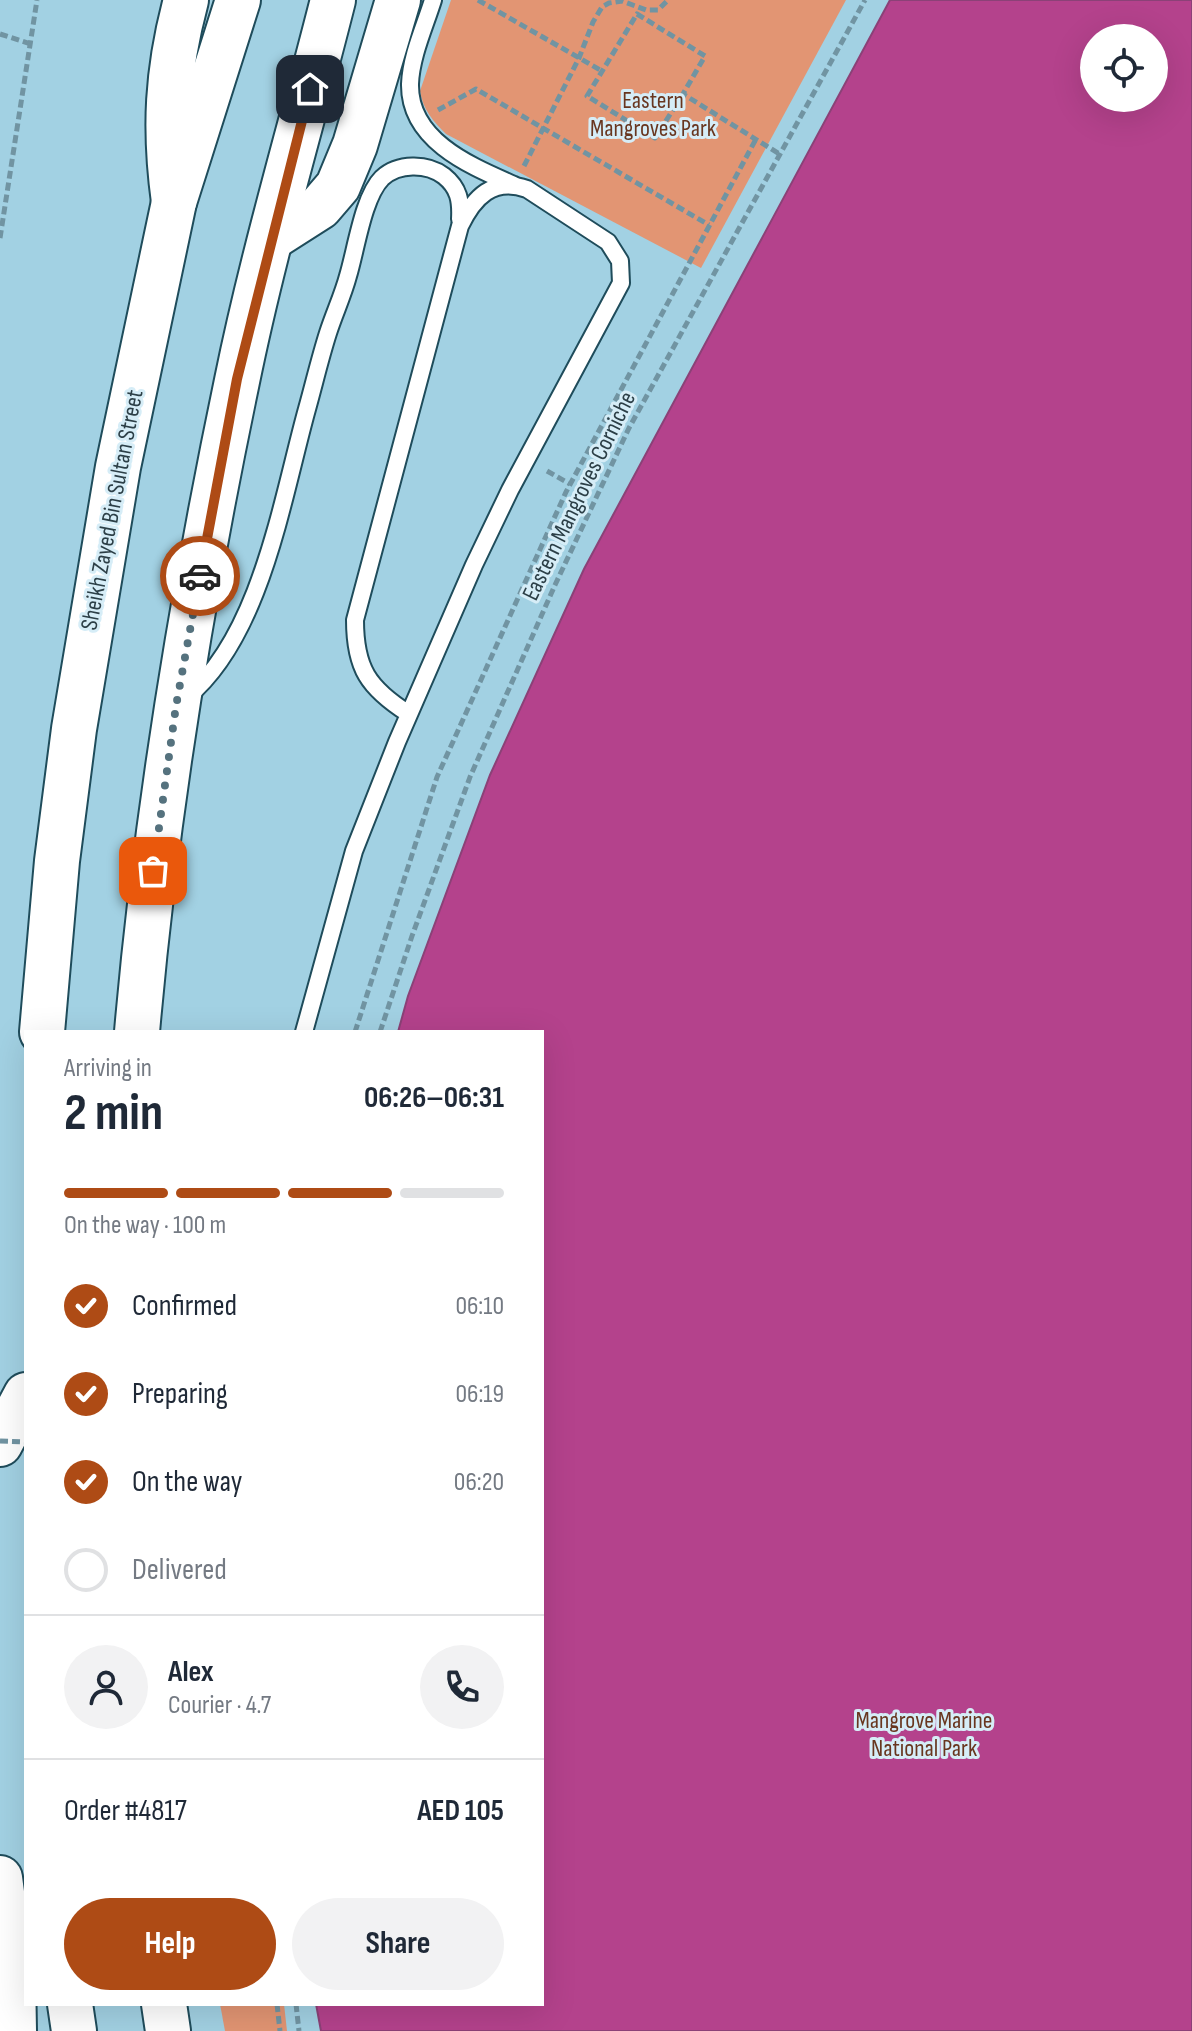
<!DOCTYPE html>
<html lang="en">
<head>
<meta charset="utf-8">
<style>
	body { margin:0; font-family:"Sofia Sans Condensed",sans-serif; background:#f2f2f3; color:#1f2937; height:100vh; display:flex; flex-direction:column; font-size:30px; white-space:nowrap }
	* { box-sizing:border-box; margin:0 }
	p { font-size:26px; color:#747a83 }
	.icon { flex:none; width:44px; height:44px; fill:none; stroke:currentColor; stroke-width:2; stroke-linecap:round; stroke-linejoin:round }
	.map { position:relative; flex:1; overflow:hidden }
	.panel { position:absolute; left:24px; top:1030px; width:520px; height:976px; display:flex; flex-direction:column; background:#fff; border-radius:0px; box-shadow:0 8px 32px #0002 }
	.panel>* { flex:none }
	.tools { position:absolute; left:1080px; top:24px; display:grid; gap:16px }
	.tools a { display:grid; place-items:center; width:88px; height:88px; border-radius:50%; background:#fff; box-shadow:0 8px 32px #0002; font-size:40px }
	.pin { position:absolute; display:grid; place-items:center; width:68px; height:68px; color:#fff; margin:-34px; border-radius:16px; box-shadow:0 4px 12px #0006 }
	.courier { position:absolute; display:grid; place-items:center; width:80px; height:80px; margin:-40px; border:6px solid #ae4b15; border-radius:50%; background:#fff; color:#222; box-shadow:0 2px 10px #0007 }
	.head em { font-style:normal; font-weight:700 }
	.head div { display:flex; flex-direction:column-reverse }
	.head { display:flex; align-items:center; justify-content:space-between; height:136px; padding:0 40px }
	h1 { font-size:52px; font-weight:700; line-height:60px }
	.bar { display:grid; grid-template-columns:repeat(4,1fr); gap:12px 8px; align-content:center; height:96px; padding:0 40px }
	.bar i { height:10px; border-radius:6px; background:#e0e1e3 }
	.bar .active { background:#ae4b15 }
	.bar p { grid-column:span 4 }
	.line { display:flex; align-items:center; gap:20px; padding:0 40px; border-top:2px solid #e0e1e3 }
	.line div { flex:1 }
	.round { display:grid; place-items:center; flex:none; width:84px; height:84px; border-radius:42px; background:#f2f2f3 }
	ol { padding:0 40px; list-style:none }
	li { display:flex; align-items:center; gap:24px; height:88px }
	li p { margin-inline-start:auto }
	li .icon { padding:8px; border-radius:50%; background:#ae4b15; color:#fff; stroke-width:4 }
	li:last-child { color:#747a83 }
	li i { width:44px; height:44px; border:4px solid #e0e1e3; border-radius:50% }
	.primary-button { display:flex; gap:16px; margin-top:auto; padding:16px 40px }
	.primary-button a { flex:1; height:92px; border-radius:48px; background:#ae4b15; color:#fff; font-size:32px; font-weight:700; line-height:92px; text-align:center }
	.primary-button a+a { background:#f2f2f3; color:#1f2937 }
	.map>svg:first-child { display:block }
	.green { fill:#e29573 }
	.water { fill:#b4428c; stroke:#8b4177; stroke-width:2; fill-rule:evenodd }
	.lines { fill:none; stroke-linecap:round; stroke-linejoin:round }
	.service-casing { stroke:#1f4c5b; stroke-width:20 }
	.secondary-casing { stroke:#1f4c5b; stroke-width:48 }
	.primary-casing { stroke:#1f4c5b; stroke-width:48 }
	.trunk-casing { stroke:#1f4c5b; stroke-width:48 }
	.path { stroke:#7194a2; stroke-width:5; stroke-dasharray:8 4; stroke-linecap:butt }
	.service { stroke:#fff; stroke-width:16 }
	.secondary { stroke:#fff; stroke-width:44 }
	.primary { stroke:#fff; stroke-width:44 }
	.trunk { stroke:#fff; stroke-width:44 }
	.path-bridge { stroke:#7194a2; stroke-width:5; stroke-dasharray:8 4; stroke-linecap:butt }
	.done { stroke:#55727e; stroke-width:8; stroke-dasharray:0 14.4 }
	.route { stroke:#ae4b15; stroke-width:10 }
	.labels { text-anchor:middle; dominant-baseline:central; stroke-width:6; stroke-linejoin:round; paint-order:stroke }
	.park-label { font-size:24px; fill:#68361f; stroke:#d6edf7 }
	.street-label { font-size:24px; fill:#2c3f47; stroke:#d6edf7 }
</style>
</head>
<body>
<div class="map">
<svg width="1192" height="2031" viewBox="0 0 1192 2031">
	<rect width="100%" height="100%" fill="#a2d1e3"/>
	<g class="green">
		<path d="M451,0H846L701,268L446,134C433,121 423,110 420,91Z"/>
		<path d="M220,2004H284L287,2031H225Z"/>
	</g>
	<path class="water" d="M890,0H1192V2031H321L316,2004H542V1032H398L408,996L490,775L584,569ZM1094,38H1154V98H1094Z"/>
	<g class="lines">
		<defs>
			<g id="service">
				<path d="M433,0C425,26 411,56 410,84C409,141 471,166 514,185"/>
				<path d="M187,697C261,636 282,499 307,409C314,384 320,358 328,333C334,314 343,295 348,276C356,250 363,197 382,178C398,163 427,163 444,176C459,188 461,201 460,219"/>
				<path d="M304,1032L354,851L397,742L474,565L510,490L621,283L620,261L608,242L527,189C493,177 474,197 460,226L355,620C355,668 368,688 409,714"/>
			</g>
			<g id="secondary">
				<path d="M0,1444L26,1395"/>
				<path d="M0,1878L13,1974L14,2031"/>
			</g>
			<g id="primary">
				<path d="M174,202C164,129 167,71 186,0"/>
				<path d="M273,237L320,207L338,186L355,145L398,0"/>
			</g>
			<g id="trunk">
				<path d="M42,1032L57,861L74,729L118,467L174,202L238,0"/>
				<path d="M137,1032C156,813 192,596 237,381C263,253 301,127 333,0"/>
				<path d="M70,2004L74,2031"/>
				<path d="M164,2004L168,2031"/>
			</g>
		</defs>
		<use href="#service" class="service-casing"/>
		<use href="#secondary" class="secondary-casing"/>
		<use href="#primary" class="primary-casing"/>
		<use href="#trunk" class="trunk-casing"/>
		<g class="path">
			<path d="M478,0L602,71"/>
			<path d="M0,34L31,44"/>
			<path d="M683,94L655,138L587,96L637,14L705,56L683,94L781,155"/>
			<path d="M438,110L476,89L709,225"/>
			<path d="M524,166L579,58L593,22L602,7L609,3L622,1L646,10H658L668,0"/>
			<path d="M0,238L37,0"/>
			<path d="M547,471L570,484"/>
			<path d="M355,1032L437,777L566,492L756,139"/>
			<path d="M380,1032L412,936L470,777L555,585L629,428L865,0"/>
			<path d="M277,2004L280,2031"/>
			<path d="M296,2004L299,2031"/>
		</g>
		<use href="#service" class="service"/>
		<use href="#secondary" class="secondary"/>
		<use href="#primary" class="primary"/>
		<use href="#trunk" class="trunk"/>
		<path class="path-bridge" d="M0,1441L26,1442"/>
	</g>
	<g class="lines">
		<path class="done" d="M153,871L176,706L200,576"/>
		<path class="route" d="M200,576L237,379L310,89"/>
	</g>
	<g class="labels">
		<g class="park-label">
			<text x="653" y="100">Eastern<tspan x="653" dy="28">Mangroves Park</tspan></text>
			<text x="924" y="1720">Mangrove Marine<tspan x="924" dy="28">National Park</tspan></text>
		</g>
		<g class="street-label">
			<text transform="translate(579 496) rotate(-64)">Eastern Mangroves Corniche</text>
			<text transform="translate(112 510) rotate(-79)">Sheikh Zayed Bin Sultan Street</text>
		</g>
	</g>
</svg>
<div class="tools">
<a><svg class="icon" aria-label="locate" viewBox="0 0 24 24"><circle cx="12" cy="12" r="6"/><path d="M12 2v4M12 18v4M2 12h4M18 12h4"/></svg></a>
</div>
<div class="pin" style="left:153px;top:871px;background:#ea580c"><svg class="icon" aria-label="bag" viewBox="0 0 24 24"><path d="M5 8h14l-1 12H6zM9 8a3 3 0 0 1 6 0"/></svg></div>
<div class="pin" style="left:310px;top:89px;background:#1f2937"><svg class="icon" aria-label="home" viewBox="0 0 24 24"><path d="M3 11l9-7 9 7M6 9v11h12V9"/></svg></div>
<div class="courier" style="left:200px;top:576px"><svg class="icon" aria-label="car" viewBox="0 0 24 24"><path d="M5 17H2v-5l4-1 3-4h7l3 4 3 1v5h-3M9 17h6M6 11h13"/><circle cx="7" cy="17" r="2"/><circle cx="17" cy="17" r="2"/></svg></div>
<section class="panel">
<div class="head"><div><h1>2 min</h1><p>Arriving in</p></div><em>06:26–06:31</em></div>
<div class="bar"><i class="active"></i><i class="active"></i><i class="active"></i><i></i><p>On the way · 100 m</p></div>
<ol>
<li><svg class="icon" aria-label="check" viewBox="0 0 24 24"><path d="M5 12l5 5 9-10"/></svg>Confirmed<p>06:10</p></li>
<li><svg class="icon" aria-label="check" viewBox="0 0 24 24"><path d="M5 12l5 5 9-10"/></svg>Preparing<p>06:19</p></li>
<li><svg class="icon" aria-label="check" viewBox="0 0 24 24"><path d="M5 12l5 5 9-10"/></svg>On the way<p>06:20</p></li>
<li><i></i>Delivered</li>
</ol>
<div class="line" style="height:144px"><a class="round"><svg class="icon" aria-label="person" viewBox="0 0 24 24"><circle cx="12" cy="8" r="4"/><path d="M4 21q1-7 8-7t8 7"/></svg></a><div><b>Alex</b><p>Courier · 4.7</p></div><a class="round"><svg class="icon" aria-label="phone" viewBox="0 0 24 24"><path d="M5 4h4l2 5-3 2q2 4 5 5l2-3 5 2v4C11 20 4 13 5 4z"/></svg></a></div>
<div class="line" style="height:104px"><div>Order #4817</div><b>AED 105</b></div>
<div class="primary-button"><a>Help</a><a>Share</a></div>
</section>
</div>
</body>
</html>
